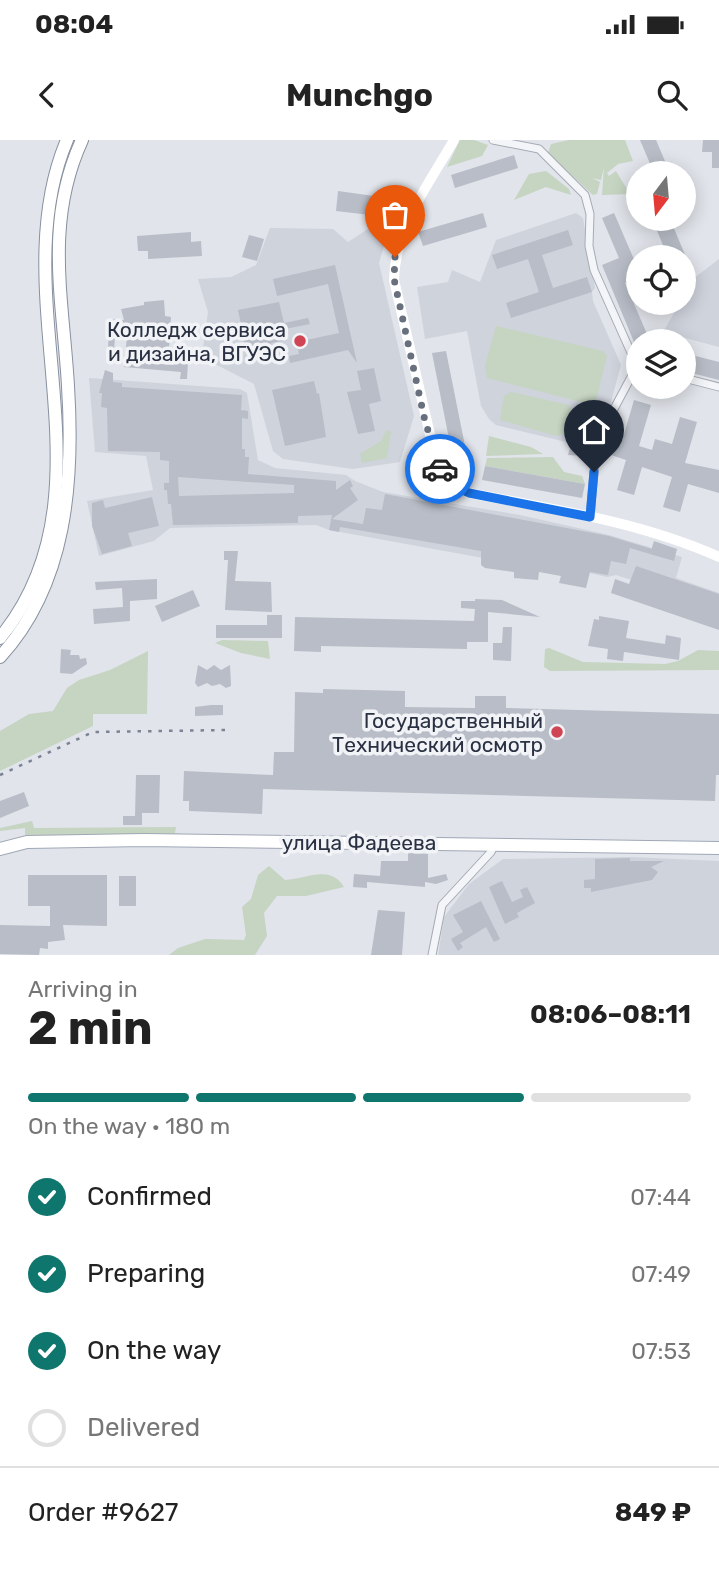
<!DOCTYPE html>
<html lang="en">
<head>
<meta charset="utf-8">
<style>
	body { margin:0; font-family:Rubik,sans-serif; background:#f6f6f6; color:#222; height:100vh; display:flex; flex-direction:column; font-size:26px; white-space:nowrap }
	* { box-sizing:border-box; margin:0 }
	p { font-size:23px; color:#767676 }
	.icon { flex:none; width:38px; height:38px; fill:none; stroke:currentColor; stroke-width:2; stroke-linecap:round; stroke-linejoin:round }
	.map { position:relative; height:815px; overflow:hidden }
	.sheet { display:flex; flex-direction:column; background:#fff; flex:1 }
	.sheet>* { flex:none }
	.needle { width:46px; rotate:196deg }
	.tools { position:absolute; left:626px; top:21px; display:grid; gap:14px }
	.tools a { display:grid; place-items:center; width:70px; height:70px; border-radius:50%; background:#fff; box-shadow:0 4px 18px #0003; font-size:35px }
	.pin { position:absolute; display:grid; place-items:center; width:60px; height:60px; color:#fff; margin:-72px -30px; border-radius:50% 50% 50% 0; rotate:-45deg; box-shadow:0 0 7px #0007 }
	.pin .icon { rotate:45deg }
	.courier { position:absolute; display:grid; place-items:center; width:70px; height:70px; margin:-35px; border:5px solid #1a73e8; border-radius:50%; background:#fff; color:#222; box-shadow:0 2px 9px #0007 }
	.head em { font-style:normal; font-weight:700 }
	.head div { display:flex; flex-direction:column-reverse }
	.head { display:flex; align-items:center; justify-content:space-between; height:119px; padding:0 28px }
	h1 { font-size:46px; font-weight:700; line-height:52px }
	.bar { display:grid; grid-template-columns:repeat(4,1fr); gap:10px 7px; align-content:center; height:84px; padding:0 28px }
	.bar i { height:9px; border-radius:5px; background:#e0e0e0 }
	.bar .on { background:#0f766e }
	.bar p { grid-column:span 4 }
	.line { display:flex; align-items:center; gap:18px; padding:0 28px; border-top:2px solid #e0e0e0 }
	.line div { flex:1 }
	ol { padding:0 28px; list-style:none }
	li { display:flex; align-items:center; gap:21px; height:77px }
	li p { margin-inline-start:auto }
	li .icon { padding:7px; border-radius:50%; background:#0f766e; color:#fff; stroke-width:4 }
	li:last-child { color:#767676 }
	li i { width:38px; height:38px; border:4px solid #e0e0e0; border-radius:50% }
	.status { display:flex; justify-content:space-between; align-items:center; height:49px; padding:0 35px; background:#fff; direction:ltr }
	.status svg { height:19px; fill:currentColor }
	header { display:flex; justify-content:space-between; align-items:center; height:91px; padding:0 28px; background:#fff; font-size:32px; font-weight:700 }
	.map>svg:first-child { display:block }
	.built { fill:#cfd3dc }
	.green { fill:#c6d4c2 }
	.building { fill:#b8bdc7; fill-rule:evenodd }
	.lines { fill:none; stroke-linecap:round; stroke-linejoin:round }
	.minor-casing { stroke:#a6abb4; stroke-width:9 }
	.primary-casing { stroke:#a0a8b6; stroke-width:14 }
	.trunk-casing { stroke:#8891a1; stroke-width:14 }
	.minor { stroke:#f4f5f8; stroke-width:7 }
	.secondary { stroke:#fff; stroke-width:10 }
	.primary { stroke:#fff; stroke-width:12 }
	.trunk { stroke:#fff; stroke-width:12 }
	.rail { stroke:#7b8394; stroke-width:2.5; stroke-dasharray:3.5 7; stroke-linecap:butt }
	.done { stroke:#69707d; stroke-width:7; stroke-dasharray:0 12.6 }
	.route { stroke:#1a73e8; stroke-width:9 }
	.poi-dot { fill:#d04554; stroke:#f1f3f7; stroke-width:2.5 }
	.labels { text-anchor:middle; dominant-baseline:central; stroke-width:7; stroke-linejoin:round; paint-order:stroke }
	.poi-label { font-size:21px; fill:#293142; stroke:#f1f3f7; text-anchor:end }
	.street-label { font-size:21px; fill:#293142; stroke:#f1f3f7 }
</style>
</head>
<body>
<div class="status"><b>08:04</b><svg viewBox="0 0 49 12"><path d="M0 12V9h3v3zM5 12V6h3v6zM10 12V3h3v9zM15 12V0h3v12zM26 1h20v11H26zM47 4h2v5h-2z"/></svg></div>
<header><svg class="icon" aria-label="back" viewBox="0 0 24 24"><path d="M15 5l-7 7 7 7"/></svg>Munchgo<svg class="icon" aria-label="search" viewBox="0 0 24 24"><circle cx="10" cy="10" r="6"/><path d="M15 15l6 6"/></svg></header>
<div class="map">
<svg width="719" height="815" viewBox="0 0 719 815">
	<rect width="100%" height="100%" fill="#e1e4ea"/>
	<g class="built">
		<path d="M576,73L583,78L595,148L592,152L593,161L621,225L611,262L587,307L496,285L489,279L481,266L467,191L425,199L417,147L448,142L452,130L480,142L496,100Z"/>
		<path d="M377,83L389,89L379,123L414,276L400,322L353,329L283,319L273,311L254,244L205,219L202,215L208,172L198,139L231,137L256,125L270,88L333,89L348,102Z"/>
		<path d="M719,119V207L663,192L680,163H684V154L693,139Z"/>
		<path d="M89,238L240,249L247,253L258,320L275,328L346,335L355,341L383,352L520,375L609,395L682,417L676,438L719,453V468L616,435L607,437L558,426L483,418L329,390L316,385L170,388L154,401L99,416L87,361L153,350L146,316L95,312Z"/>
		<path d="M631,717L719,721V815H438L444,777L469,744L503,719Z"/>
	</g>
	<g class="green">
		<path d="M460,0H474L488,5L482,16L447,27Z"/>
		<path d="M569,0H625L633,21L618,24L607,33L609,36L616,31L630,54L602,55L604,27L601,40L592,38L600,42L597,54L593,55L548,13L551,4Z"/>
		<path d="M546,31L569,49L571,55L546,47L514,60L529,34Z"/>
		<path d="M496,186L603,211L607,216L596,261L589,264L487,238L485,226Z"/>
		<path d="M511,252L569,265L572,273L566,293L557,296L500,280L504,256Z"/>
		<path d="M387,290L391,291L387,318L362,323L360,314L381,301Z"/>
		<path d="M489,296L531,307L543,314L486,316Z"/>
		<path d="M553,317L564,332L582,336L585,344L485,326L487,318Z"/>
		<path d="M222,500L268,501L270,519L241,513L215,503Z"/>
		<path d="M549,508L583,522L665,524L678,521L698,510L719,511V530L550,531L544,527L545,509Z"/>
		<path d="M148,511L147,574H93V586L0,631V591L29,574L53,571L67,548L79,540L110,530Z"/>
		<path d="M32,681L34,688L176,687L175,693L193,696L25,698V688L0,691V688Z"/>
		<path d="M269,726L285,740C306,739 330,724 344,747L306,756H277L264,773L267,796L255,815H169L178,808L205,799L244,800L246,795L242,767L251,759L258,735Z"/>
	</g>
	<g class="building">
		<path d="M640,0H656L670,33H654Z"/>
		<path d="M703,0H719V28H712V12H702Z"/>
		<path d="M514,15L518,28L455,48L451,35Z"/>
		<path d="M338,51L381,57L379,76L336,71Z"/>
		<path d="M483,73L487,87L423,106L418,92Z"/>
		<path d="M614,73L639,131V138L625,143L650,201H639V214L602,125L619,118L602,78Z"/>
		<path d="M652,79H670L686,117H668Z"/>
		<path d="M568,90L573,105L542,115L553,148L587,137L592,152L511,178L506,163L539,152L528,119L497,129L492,115Z"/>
		<path d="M191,92V102L201,101L202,116L148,119V111H138L137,96Z"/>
		<path d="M249,95L264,99L257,121L242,117Z"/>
		<path d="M335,125L357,223L348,210L290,223L289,216L299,214L297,202L339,193L328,144L277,156L273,139Z"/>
		<path d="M164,160L165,176L171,177L169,210H161L160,224L174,225L175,205L184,206L182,221L188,222L187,239H180L181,232L124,227L125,221L137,222L138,208L126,207L127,196L115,195L114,212L108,211L109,179L124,180L121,169L144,165V162Z"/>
		<path d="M279,162L284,183L308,178L310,184L285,189L287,200L271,203L272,208L261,210L260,205L246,208L240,189H242L238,170Z"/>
		<path d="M446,211L467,316L453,319L432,213Z"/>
		<path d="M684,213L719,222V240L684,231Z"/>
		<path d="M374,228L381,261L369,264L375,291L358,294L347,252L361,250L357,231Z"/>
		<path d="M105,230L113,233V242L122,243V247L242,255L241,270L248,271V279L242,278V309H245V317H249L248,334L336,341V350L350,340L353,346L350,348L358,360L332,379L363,384L366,368L382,370L385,354L609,396L652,409L650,414L630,408L626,424L611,421L608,435L590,432L586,448L559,443L561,436L539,432L538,440L514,438V432L485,428L481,425V411L340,387L339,392L329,390L332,375L298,376V383L173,385L171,364H168L167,350H164V343H169V321L160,320V312L108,311L107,268L101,267L102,253H99ZM178,337L294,345V353L179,356Z"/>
		<path d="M314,241L317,254L319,253L326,297L285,306L272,250Z"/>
		<path d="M634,260L651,265L639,306L652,310L655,299L672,304L680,277L697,282L685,323L719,330V353L688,344L680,372L663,367L672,337L642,327L634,355L617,350L626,320L605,313L609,297L622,301Z"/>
		<path d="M573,297L586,300L585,316L568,315Z"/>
		<path d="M485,326L585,344L582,358L482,340Z"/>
		<path d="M152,357L159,386L128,393L132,406L102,414L92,386V363L103,360L105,368Z"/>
		<path d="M654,401L677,409L674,421L650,414Z"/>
		<path d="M224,411H238L235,441L271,442L272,472L225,470L228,420H224Z"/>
		<path d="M636,426L719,454V490L611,453L615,439L629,444Z"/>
		<path d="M157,439V459L130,461V481L94,484L93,469L123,467L122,448L96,450L95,442Z"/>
		<path d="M193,450L200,466L162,482L155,466Z"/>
		<path d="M475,459L502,460L540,477L488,472V502H467V509L321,506V512L294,511L295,477L474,481L475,469L461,468V461H475Z"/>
		<path d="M267,475H282V498H216V485H267Z"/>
		<path d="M599,476L629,481L626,498L665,504L666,495L681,498L679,520L624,512L623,521L607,519L608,509L588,506L594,479L599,480Z"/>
		<path d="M503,487H512L511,521L493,520V503H502Z"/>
		<path d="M61,509L71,510L70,515H79L80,519L86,518L87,524L72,534L60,533Z"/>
		<path d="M198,525L207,530L214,525L221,530L230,525L231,546L226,548L220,544L212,546L207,543L198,547L195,543Z"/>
		<path d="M323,549L405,551V567L475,568V556H506V568L719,574V635H716L715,661L263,649L262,674L189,671V661H183L184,631L273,635L274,612H294L295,552L323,553Z"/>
		<path d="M211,565H223V575L195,576V567Z"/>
		<path d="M136,635H160L159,673H142V685H123V676H135Z"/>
		<path d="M24,652L29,666L0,678V661Z"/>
		<path d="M408,713L428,714V738L446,734L448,740L436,744L425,742V747L367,742V748L353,747L354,734L380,736L381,721H408Z"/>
		<path d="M630,718V721H664L651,727L658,732L652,740L591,752V748H584V740L595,739V719Z"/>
		<path d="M28,735H107V786L63,785L65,800L48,802V809L40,808L39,815L0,814V785L50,786V766H28Z"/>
		<rect x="119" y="736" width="17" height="30"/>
		<path d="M502,741L512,762L523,757L520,750L527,747L535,763L517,773L519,777L505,784L489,747Z"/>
		<path d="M481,761L500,799L494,802L486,787L460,803L463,807L458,811L451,799L463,792L453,775Z"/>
		<path d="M378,770L405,772L402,815H371Z"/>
	</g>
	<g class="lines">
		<defs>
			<g id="minor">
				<path d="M493,0L539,9L585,55L590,74L589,106L594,130L637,226"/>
				<path d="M684,238L719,247"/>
				<path d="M590,377L595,320L601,293L637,226"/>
				<path d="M432,815L442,765L491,712L495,704"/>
			</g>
			<path id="primary" d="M0,709L27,702L144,700L719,708"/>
			<g id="trunk">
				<path d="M0,498C121,351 0,158 67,0"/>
				<path d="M0,517C67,444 74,340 68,246C63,159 44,83 82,0"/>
			</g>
		</defs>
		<use href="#minor" class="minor-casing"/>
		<use href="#primary" class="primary-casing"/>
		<use href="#trunk" class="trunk-casing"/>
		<use href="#minor" class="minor"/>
		<path class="secondary" d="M454,0C429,44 395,87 394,140L435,316L449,341L469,353C553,369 641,382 719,417"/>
		<use href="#primary" class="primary"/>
		<use href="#trunk" class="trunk"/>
		<path class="rail" d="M0,635L93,592L228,590"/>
	</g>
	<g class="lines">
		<path class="done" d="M395,117L394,139L425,281L440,329"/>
		<path class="route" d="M440,329L454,346L469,353L590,377L594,332"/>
	</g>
	<g class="poi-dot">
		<circle cx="300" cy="201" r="7"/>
		<circle cx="557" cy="592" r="7"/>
	</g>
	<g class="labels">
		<g class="poi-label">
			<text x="286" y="189">Колледж сервиса<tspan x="286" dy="24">и дизайна, ВГУЭС</tspan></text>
			<text x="543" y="580">Государственный<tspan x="543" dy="24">Технический осмотр</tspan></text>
		</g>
		<g class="street-label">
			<text x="359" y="702">улица Фадеева</text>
		</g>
	</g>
</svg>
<div class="tools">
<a><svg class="needle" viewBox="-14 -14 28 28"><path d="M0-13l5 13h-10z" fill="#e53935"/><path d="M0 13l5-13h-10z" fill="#767676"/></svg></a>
<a><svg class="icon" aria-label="locate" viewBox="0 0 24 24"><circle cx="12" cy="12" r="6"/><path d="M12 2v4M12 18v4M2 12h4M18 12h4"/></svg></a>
<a><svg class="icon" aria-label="layers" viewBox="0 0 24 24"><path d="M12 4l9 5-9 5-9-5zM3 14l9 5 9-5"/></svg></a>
</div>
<div class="pin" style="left:395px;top:117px;background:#ea580c"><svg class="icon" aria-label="bag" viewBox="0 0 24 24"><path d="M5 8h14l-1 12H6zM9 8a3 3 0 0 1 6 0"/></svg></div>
<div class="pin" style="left:594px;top:332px;background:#1f2937"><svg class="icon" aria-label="home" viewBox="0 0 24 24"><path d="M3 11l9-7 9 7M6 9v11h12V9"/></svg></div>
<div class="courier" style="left:440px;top:329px"><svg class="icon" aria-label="car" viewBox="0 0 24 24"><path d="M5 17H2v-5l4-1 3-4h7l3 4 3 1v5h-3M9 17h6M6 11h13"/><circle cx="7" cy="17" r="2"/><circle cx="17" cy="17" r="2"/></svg></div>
</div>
<section class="sheet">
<div class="head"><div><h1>2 min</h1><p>Arriving in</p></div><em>08:06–08:11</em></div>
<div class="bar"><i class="on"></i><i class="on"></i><i class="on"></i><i></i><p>On the way · 180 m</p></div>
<ol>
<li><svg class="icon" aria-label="check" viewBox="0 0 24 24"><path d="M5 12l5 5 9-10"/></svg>Confirmed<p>07:44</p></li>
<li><svg class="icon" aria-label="check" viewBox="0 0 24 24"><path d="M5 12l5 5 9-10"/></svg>Preparing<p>07:49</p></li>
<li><svg class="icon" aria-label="check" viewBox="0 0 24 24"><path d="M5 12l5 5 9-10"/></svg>On the way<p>07:53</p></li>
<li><i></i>Delivered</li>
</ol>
<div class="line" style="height:91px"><div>Order #9627</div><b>849 ₽</b></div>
</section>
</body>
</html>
